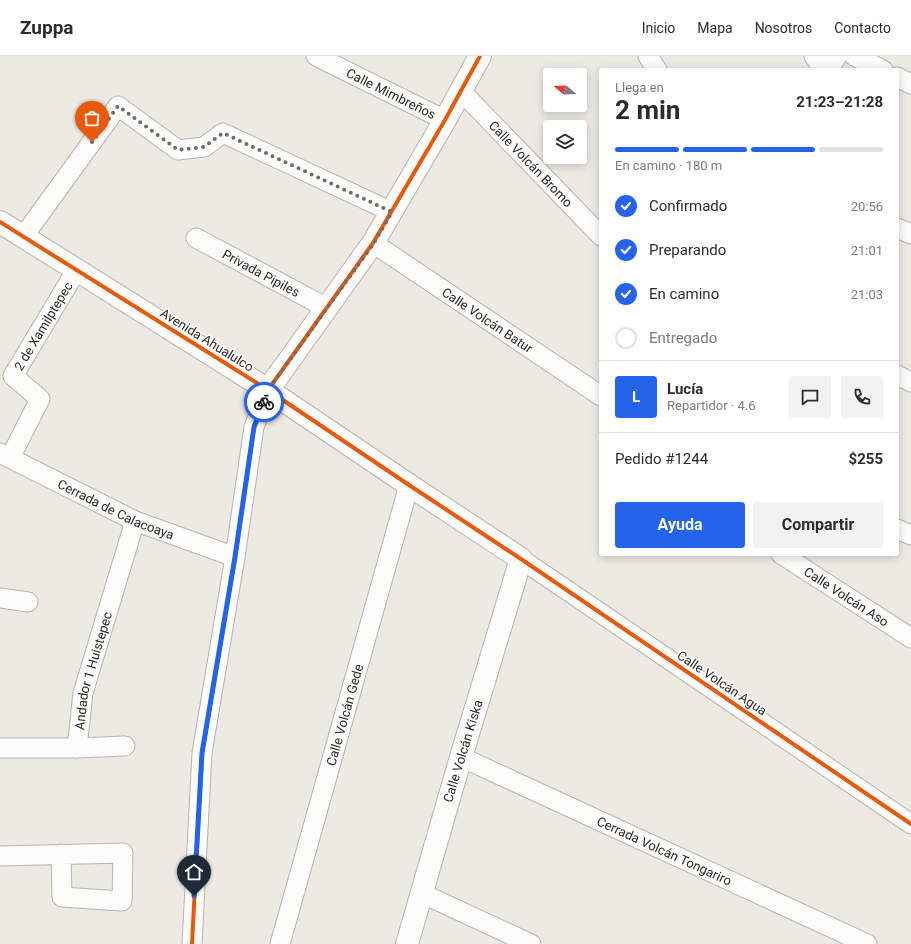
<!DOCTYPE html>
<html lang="es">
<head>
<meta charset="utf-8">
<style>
	body { margin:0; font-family:Roboto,sans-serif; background:#f2f2f3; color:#2b2b33; height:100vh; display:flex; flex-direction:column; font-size:15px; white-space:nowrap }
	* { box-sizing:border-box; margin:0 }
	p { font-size:13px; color:#7c7c81 }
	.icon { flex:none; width:22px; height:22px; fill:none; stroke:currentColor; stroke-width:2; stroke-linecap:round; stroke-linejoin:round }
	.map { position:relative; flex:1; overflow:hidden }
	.side { position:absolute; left:599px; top:12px; width:300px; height:488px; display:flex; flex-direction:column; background:#fff; border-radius:4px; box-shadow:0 2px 10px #0003 }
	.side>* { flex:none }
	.needle { width:26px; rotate:289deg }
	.controls { position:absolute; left:543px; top:12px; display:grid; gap:8px }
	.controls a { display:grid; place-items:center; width:44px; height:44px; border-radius:4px; background:#fff; box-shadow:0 2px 10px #0003; font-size:20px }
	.pin { position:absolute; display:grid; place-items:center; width:34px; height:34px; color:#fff; margin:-41px -17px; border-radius:50% 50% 50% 0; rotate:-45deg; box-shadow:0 0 4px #0007 }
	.pin .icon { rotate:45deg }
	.courier { position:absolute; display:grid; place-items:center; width:40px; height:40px; margin:-20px; border:3px solid #2563eb; border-radius:50%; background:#fff; color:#222; box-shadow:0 1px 5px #0007 }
	.overview em { font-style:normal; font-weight:700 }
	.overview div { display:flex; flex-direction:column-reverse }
	.overview { display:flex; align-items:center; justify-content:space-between; height:68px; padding:0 16px }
	h1 { font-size:26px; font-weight:700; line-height:30px }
	.bar { display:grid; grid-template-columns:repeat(4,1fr); gap:6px 4px; align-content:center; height:48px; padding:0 16px }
	.bar i { height:5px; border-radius:3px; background:#e1e1e2 }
	.bar .current { background:#2563eb }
	.bar p { grid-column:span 4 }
	.line { display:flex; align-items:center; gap:10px; padding:0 16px; border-top:1px solid #e1e1e2 }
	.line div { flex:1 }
	.round { display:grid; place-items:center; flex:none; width:42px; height:42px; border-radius:4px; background:#f2f2f3 }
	ol { padding:0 16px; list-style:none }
	li { display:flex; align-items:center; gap:12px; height:44px }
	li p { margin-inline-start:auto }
	li .icon { padding:4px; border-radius:50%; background:#2563eb; color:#fff; stroke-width:4 }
	li:last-child { color:#7c7c81 }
	li i { width:22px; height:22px; border:2px solid #e1e1e2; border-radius:50% }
	.primary-button { display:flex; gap:8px; margin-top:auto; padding:8px 16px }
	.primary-button a { flex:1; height:46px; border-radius:4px; background:#2563eb; color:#fff; font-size:16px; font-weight:700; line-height:46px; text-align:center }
	.primary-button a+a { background:#f2f2f3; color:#2b2b33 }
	header { display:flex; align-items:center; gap:24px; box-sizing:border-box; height:56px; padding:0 20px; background:#fff; border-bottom:1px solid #e1e1e2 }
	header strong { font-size:19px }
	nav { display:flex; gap:22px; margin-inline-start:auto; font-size:14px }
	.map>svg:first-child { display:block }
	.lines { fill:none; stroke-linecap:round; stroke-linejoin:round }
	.minor-casing { stroke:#b7b4b0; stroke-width:21 }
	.tertiary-casing { stroke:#b7b4b0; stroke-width:24 }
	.minor { stroke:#fcfcfb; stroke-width:19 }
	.tertiary { stroke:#fcfcfb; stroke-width:22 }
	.cycleway-casing { stroke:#fff; stroke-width:6 }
	.cycleway { stroke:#e8590c; stroke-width:4 }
	.done { stroke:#6f6d68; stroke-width:4; stroke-dasharray:0 7.2 }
	.route { stroke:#2563eb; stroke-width:5 }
	.labels { text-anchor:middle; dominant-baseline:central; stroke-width:3; stroke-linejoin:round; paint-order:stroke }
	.street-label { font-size:13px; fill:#2b2925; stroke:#fff }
</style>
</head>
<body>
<header>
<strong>Zuppa</strong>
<nav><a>Inicio</a><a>Mapa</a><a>Nosotros</a><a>Contacto</a></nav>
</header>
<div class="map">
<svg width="911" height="888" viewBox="0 0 911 888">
	<rect width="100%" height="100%" fill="#edeae4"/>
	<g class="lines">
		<defs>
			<g id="minor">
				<path id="s1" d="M316,0L445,64"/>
				<path d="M648,0L657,14"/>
				<path d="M814,0L824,14"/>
				<path d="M854,0L883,14"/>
				<path d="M828,14L837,0"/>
				<path d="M897,21L911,28"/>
				<path id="s2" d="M461,35L601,180"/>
				<path d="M897,172L911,178"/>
				<path d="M23,181L118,50L178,94L204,91L223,77L392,156"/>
				<path id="s3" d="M196,182L327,252"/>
				<path id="s4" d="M373,187L601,340"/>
				<path d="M897,319L911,326"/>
				<path id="s5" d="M0,397L135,465L235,501"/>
				<path id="s6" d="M10,402L40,343L13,320L76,215"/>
				<path d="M897,473L911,479"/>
				<path id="s7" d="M781,498L911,582"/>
				<path d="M521,503L911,768"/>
				<path d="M0,542L28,546"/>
				<path id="s8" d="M0,692H77L83,637L135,465"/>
				<path d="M77,692L125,690"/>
				<path id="s9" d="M461,701L867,888"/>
				<path d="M0,800L123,797L122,845L62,841L61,798"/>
				<path d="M421,837L531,888"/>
				<path d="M192,888L202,697L235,501L254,371L268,334"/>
				<path id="s10" d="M280,888L409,429"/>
			</g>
			<g id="tertiary">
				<path d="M0,166L268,334L409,429L521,503L461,701L407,888"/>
				<path d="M268,334L373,187L445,64L480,0"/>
			</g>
		</defs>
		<use href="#minor" class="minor-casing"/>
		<use href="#tertiary" class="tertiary-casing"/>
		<use href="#minor" class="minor"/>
		<use href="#tertiary" class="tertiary"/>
		<defs>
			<g id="cycleway">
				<path d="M0,166L268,334L409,429L521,503L911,768"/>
				<path d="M192,888L202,697L235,501L254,371L268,334L373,187L445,64L480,0"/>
			</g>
		</defs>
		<use href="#cycleway" class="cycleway-casing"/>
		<use href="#cycleway" class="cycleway"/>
	</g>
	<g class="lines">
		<path class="done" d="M92,86L118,50L178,94L204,91L223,77L392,156L374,187L268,334L264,346"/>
		<path class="route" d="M194,840L202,697L235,501L254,371L264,346"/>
	</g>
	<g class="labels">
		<g class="street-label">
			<text stroke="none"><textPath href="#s1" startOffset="84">Calle Mimbreños</textPath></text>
			<text stroke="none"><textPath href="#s2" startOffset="101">Calle Volcán Bromo</textPath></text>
			<text stroke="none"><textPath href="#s3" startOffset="74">Privada Pipiles</textPath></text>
			<text stroke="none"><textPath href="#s4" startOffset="138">Calle Volcán Batur</textPath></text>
			<text stroke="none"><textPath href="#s6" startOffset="160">2 de Xamilptepec</textPath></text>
			<text transform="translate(207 284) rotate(32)">Avenida Ahualulco</text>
			<text stroke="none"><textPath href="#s5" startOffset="129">Cerrada de Calacoaya</textPath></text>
			<text stroke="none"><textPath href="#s7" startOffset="78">Calle Volcán Aso</textPath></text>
			<text stroke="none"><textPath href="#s8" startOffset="156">Andador 1 Huistepec</textPath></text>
			<text transform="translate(722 627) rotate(34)">Calle Volcán Agua</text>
			<text stroke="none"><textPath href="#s10" startOffset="238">Calle Volcán Gede</textPath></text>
			<text transform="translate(463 695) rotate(-73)">Calle Volcán Kiska</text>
			<text stroke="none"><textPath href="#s9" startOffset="224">Cerrada Volcán Tongariro</textPath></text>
		</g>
	</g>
</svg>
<div class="controls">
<a><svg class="needle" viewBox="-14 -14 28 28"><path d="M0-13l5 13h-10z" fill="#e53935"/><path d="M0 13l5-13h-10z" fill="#7c7c81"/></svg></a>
<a><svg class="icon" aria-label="layers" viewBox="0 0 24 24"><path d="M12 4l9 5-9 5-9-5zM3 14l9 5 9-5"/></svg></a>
</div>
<div class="pin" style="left:92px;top:86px;background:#ea580c"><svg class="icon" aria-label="bag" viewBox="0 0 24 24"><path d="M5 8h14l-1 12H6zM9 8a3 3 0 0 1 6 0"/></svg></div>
<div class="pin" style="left:194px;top:840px;background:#1f2937"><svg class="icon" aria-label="home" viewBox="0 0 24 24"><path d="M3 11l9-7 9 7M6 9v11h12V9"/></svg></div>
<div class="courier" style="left:264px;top:346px"><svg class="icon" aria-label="bike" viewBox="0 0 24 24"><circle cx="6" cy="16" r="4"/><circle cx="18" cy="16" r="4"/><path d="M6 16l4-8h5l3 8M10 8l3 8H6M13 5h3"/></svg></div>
<section class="side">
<div class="overview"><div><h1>2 min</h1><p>Llega en</p></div><em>21:23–21:28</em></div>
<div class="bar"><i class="current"></i><i class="current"></i><i class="current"></i><i></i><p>En camino · 180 m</p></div>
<ol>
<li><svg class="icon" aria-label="check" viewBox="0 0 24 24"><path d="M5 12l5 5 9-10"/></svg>Confirmado<p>20:56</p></li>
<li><svg class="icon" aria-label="check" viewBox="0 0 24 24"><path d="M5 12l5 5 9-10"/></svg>Preparando<p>21:01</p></li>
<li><svg class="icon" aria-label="check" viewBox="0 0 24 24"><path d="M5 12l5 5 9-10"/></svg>En camino<p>21:03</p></li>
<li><i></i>Entregado</li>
</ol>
<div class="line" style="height:72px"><b class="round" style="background:#2563eb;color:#fff">L</b><div><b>Lucía</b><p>Repartidor · 4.6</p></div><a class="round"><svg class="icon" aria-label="chat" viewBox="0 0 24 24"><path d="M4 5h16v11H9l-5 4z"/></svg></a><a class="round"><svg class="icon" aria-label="phone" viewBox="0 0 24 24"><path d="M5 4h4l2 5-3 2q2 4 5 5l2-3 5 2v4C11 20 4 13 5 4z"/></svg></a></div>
<div class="line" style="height:52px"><div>Pedido #1244</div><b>$255</b></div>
<div class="primary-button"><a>Ayuda</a><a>Compartir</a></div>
</section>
</div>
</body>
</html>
